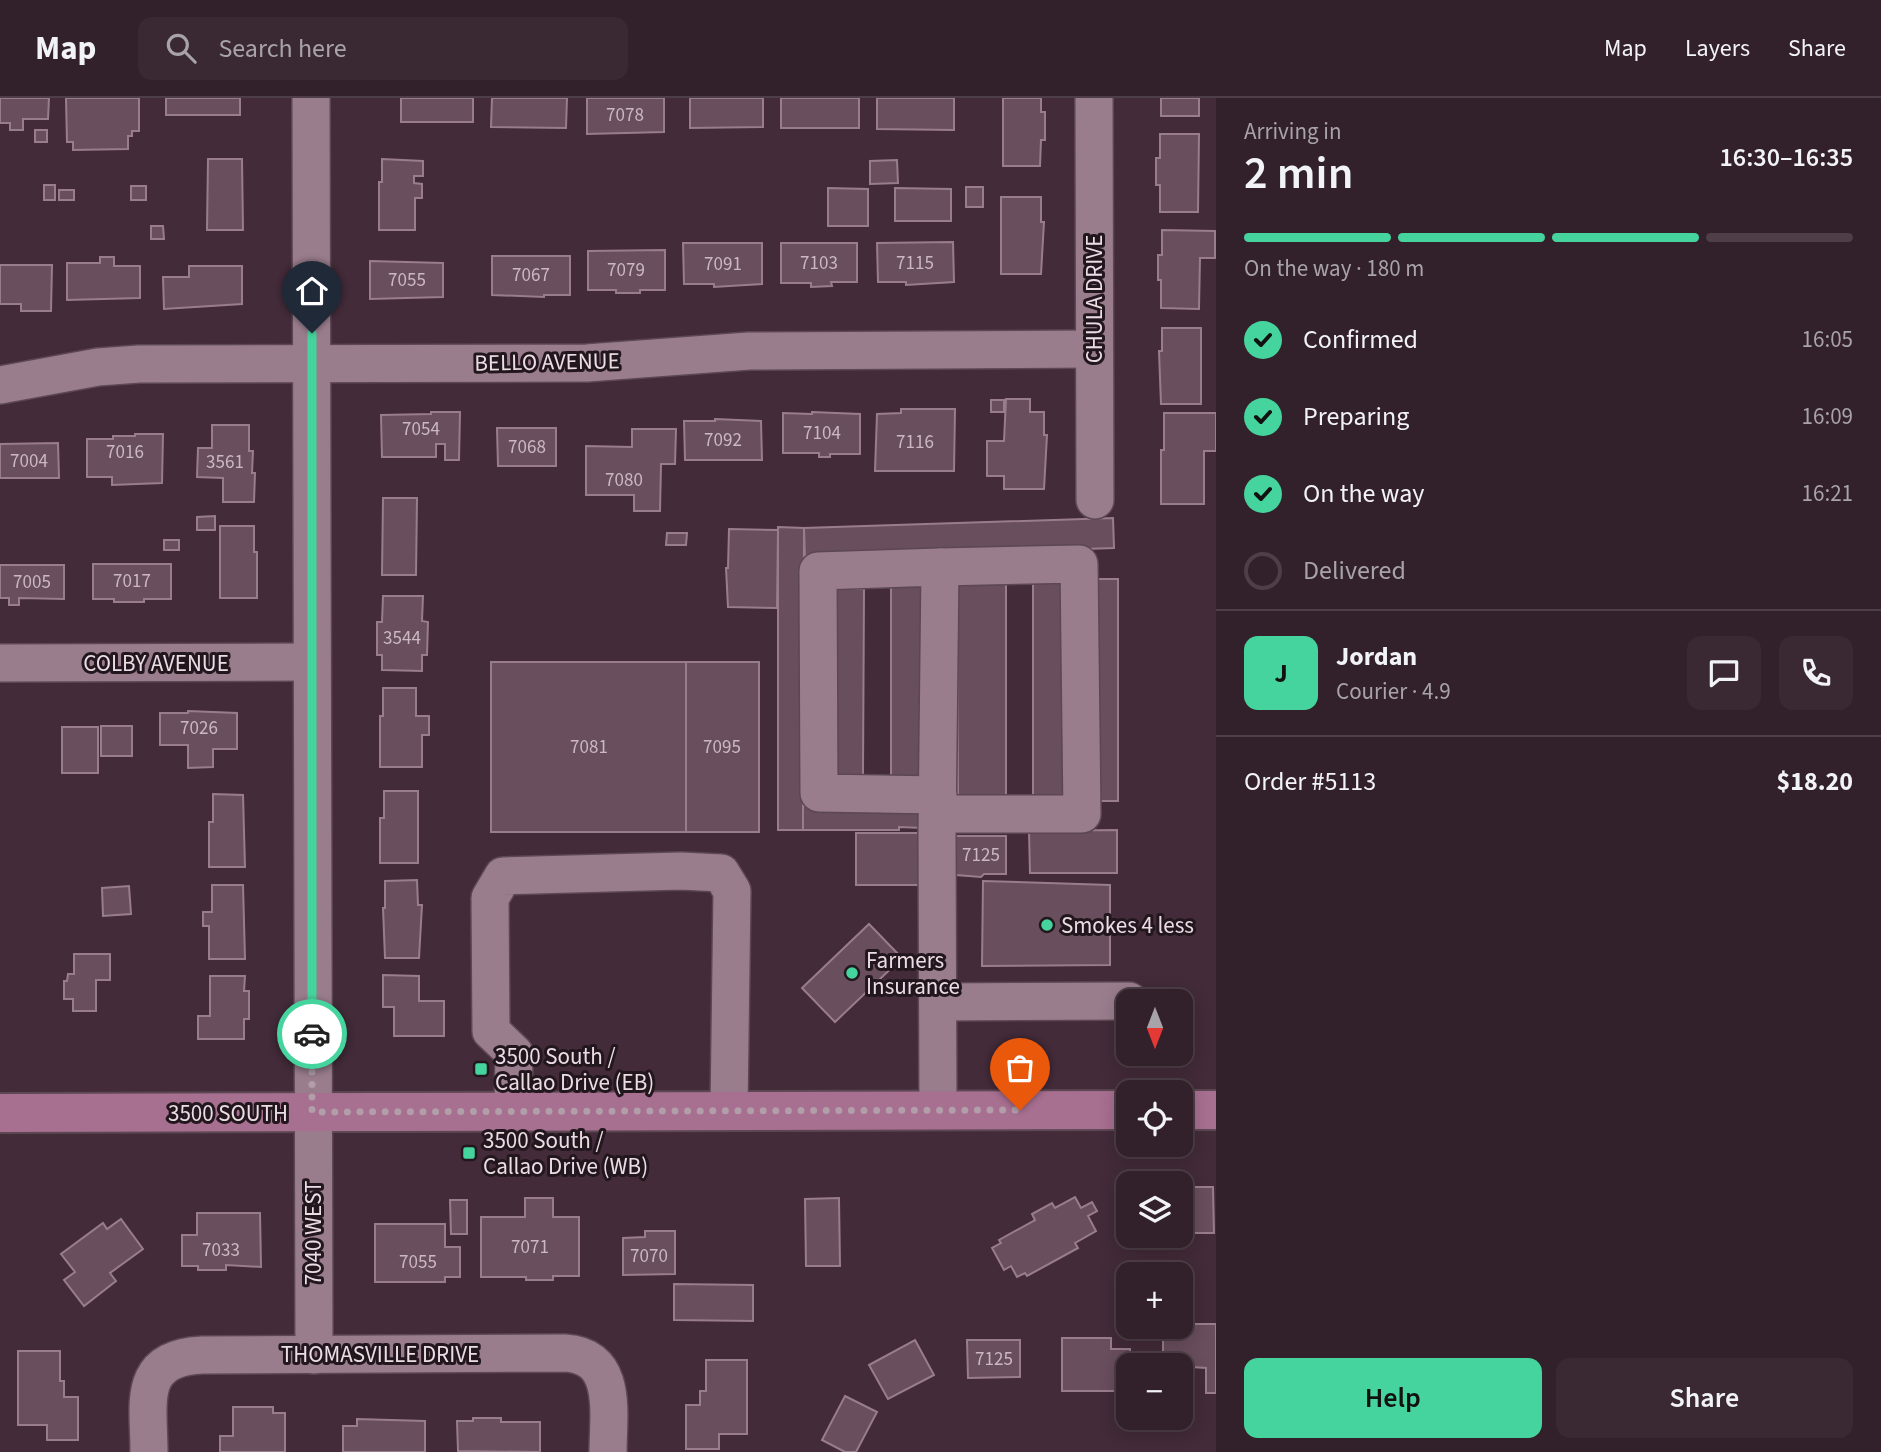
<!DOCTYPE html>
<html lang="en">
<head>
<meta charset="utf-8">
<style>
	body { margin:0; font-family:"Source Sans 3",sans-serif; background:#3a2833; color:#f1f3f6; height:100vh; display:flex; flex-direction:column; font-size:26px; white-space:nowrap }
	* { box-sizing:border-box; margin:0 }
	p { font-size:23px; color:#a8a3a9 }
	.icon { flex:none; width:38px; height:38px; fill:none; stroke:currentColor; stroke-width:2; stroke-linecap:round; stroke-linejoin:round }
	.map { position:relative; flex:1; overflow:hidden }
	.details { display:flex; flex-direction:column; background:#32202b; width:665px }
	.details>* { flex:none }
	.needle { width:46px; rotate:180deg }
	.fabs { position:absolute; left:1116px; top:891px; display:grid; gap:14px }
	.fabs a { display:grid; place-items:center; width:77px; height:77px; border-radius:14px; background:#32202b; box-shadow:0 4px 18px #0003,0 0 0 2px #4d3e47; font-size:35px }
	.pin { position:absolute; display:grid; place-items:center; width:60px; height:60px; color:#fff; margin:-72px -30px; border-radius:50% 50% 50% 0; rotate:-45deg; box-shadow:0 0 7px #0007 }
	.pin .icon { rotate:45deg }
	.courier { position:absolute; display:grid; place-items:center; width:70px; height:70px; margin:-35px; border:5px solid #46d49e; border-radius:50%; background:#fff; color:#222; box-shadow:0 2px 9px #0007 }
	.headline em { font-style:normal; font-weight:600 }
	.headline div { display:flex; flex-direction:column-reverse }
	.headline { display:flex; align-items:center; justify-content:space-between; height:119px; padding:0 28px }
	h1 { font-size:46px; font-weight:600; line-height:52px }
	.bar { display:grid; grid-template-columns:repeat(4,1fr); gap:10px 7px; align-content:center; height:84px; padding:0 28px }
	.bar i { height:9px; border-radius:5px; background:#4d3e47 }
	.bar .active { background:#46d49e }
	.bar p { grid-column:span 4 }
	.line { display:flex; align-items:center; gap:18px; padding:0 28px; border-top:2px solid #4d3e47 }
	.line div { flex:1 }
	.round { display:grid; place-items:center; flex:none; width:74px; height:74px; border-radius:14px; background:#3a2833 }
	ol { padding:0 28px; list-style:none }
	li { display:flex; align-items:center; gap:21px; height:77px }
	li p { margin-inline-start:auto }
	li .icon { padding:7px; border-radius:50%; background:#46d49e; color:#111; stroke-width:4 }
	li:last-child { color:#a8a3a9 }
	li i { width:38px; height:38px; border:4px solid #4d3e47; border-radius:50% }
	.cta { display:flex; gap:14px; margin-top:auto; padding:14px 28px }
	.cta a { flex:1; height:80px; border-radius:14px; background:#46d49e; color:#111; font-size:28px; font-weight:600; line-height:80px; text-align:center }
	.cta a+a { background:#3a2833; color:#f1f3f6 }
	header { display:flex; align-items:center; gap:42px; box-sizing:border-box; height:98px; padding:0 35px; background:#32202b; border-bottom:2px solid #4d3e47 }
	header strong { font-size:33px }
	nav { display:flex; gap:38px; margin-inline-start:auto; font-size:24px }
	.search { width:490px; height:63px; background:#3a2833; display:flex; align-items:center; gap:18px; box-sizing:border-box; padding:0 24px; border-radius:14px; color:#a8a3a9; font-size:26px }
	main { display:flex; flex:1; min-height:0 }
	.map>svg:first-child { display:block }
	.building { fill:#694e5d; stroke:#9a7d8d; stroke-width:2 }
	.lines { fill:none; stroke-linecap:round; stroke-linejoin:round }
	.minor-casing { stroke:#5c4753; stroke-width:40 }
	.major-casing { stroke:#5c4753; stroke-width:42 }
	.minor { stroke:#9a7d8d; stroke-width:37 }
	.major { stroke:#a76f90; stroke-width:38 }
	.done { stroke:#b19ea8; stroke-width:7; stroke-dasharray:0 12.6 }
	.route { stroke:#46d49e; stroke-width:9 }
	.poi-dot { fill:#46d49e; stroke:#23171e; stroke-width:2.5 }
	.labels { text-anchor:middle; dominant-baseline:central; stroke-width:6; stroke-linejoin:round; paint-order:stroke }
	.number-label { font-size:19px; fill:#cbb8c2 }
	.street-label { font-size:23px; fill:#ecdce4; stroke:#23171e }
	.poi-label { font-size:23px; fill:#ecdce4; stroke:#23171e; text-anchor:start }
</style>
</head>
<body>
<header>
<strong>Map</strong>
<div class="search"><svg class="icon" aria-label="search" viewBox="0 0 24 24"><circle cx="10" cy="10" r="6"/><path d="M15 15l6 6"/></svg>Search here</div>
<nav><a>Map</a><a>Layers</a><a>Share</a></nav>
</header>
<main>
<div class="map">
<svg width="1216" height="1354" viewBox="0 0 1216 1354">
	<rect width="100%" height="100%" fill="#432b39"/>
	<g class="building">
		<path d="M0,0H49L48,21H23V32H10V25H0Z"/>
		<path d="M66,0H139V33H132V38H128V51L73,52V44H67Z"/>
		<rect x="166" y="0" width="74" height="17"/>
		<rect x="401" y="0" width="72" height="24"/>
		<path d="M492,0H567L566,30L491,29Z"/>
		<path d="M587,0H664V34L587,36Z"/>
		<path d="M690,0H763V29L690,30Z"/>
		<rect x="781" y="0" width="78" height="30"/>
		<path d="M877,0H954V32L877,31Z"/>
		<path d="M1003,0H1041V14H1045V42H1041L1040,68H1003Z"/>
		<rect x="1161" y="0" width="38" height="18"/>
		<rect x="35" y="32" width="12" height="12"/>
		<path d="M1160,36H1199L1198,114H1160V87H1156V60H1160Z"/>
		<path d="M208,61H242L243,132H207Z"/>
		<path d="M382,61L423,63V78H414V85L422,86V100H415V132H379V84H382Z"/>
		<path d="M897,62L898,85L870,86V63Z"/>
		<rect x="44" y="87" width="11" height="15"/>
		<rect x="131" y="88" width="15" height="14"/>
		<rect x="966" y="89" width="17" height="20"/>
		<path d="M828,90L868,91V128H828Z"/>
		<path d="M895,90L951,91V123H895Z"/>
		<rect x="59" y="92" width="15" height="10"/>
		<path d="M1001,99H1041V124H1044L1041,176H1001Z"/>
		<path d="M151,128H163L164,141H151Z"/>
		<path d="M1162,132L1215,133V160H1200L1199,211L1161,210V182H1158V157H1162Z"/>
		<path d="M953,144L954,184L906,187V184H878L877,145Z"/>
		<path d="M683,145H762V186L714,189V186H684Z"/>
		<path d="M781,145H857V184H831L832,188L811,189V185H781Z"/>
		<path d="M665,152V192H640V195H616V192H588V153Z"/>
		<path d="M492,158H570V197H544V199L492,197Z"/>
		<path d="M100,159H114V168H140V200L67,202V165H100Z"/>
		<path d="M370,163L443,165V199L370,201Z"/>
		<path d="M0,167H52L51,213H21V206H0Z"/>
		<path d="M189,168H242V206L164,211L163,179H189Z"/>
		<path d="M1162,230H1201V306H1161L1159,253H1162Z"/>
		<path d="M1006,301H1030V314H1044V337H1047L1044,391H1004V378H987V343H1004Z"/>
		<rect x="991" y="302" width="13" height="12"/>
		<path d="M901,311H955L954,373H875L877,316L901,315Z"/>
		<path d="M431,314H460L459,362H445V346H436V359H382L381,317L431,316Z"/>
		<path d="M812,314L860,316V356H830V359H819V355H783V315L812,316Z"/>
		<path d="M1164,315H1216V353H1204V406H1161V352H1164Z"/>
		<path d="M715,321L761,323L762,362H685L684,323H715Z"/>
		<path d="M212,327H249V353H253L252,375H255L254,404H223V380L197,379L198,350H212Z"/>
		<path d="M497,330H556V368H498Z"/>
		<path d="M632,331H676L675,366H661L660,413H634V397H586V348L632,349Z"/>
		<path d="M135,336H163L162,385L112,387V379H87V341H113V338H135Z"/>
		<path d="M58,345L59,380H0V346Z"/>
		<path d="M383,400H417L416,477H382Z"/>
		<path d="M215,418V432H197V419Z"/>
		<path d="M1113,420L1114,450L805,460L804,430Z"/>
		<path d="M220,428H254V454H257V500H220Z"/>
		<path d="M778,429L804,430L803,732H778Z"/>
		<path d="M729,431L778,432L777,510L728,509L726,470H728Z"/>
		<path d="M667,435H687L686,447H666Z"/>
		<rect x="164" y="442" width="15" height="10"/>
		<path d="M93,466H171V501H144V504H114V501H93Z"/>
		<path d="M0,467H64V501L19,500V507H9V500H0Z"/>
		<rect x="1033" y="481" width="32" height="222"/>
		<rect x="1094" y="481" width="24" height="222"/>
		<path d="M957,484H1006V699L958,700Z"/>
		<rect x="891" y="486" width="31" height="192"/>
		<path d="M833,490L864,491L863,677H833Z"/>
		<path d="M383,498H423L422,523L428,524L427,557H422V573L382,572V557H377V524H382Z"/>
		<rect x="491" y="564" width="195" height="170"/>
		<rect x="686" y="564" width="73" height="170"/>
		<path d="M383,590H416V618H429V637H422V669H380V618H383Z"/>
		<path d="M188,613L237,615V651H213V669L188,670V647H160V615H188Z"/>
		<rect x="101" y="628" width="31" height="30"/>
		<rect x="62" y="629" width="36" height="46"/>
		<path d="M384,693H418V765H380V720H384Z"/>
		<path d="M213,696L243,697L245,769H209V724H213Z"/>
		<path d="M922,707V730L899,729V732H803V708Z"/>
		<path d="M1117,732V775H1030L1029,733Z"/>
		<rect x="856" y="735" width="64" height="52"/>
		<path d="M956,738H1006V776H984L981,779L956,777Z"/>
		<path d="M417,782L418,807H422L419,860H385L383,810H385V783Z"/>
		<path d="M983,783L1110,787V867L982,868Z"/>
		<path d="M212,787H243L245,861H209V828H203V814H212Z"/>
		<path d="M129,788L131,816L103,818L102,790Z"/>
		<path d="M869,826L902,860L835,924L802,890Z"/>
		<path d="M74,856H110V882H96V913H73V901H64V883H67L68,876H74Z"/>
		<path d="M383,877L419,878V903H444V938H394V909H383Z"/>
		<path d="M210,878H245L244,893H249V921H244V941H198V918H210Z"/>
		<path d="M1185,1089H1213L1214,1135H1186Z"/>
		<path d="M1075,1099L1081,1110L1092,1104L1097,1113L1088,1118L1096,1133L1075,1145L1078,1150L1027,1178L1025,1175L1017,1179L1011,1168L1004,1172L992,1150L1001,1145L999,1142L1035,1122L1032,1116L1052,1105L1055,1110Z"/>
		<path d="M525,1100H553V1119H579V1178H553V1182H526V1179H481V1119H525Z"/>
		<path d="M839,1100L840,1168H806L805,1101Z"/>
		<path d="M450,1102H467V1136H451Z"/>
		<path d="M197,1115H260L261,1169L226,1167V1172H198V1168H182V1137H197Z"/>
		<path d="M121,1121L143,1151L110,1175L116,1183L84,1208L64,1182L75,1174L61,1156L103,1125L107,1131Z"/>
		<path d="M375,1126H445V1149H460V1179H445V1184H375Z"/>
		<path d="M645,1133H675V1176L623,1177V1140L645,1139Z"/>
		<path d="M674,1186L753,1187V1223L674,1222Z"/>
		<path d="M1181,1226H1216V1295H1206V1270L1163,1267V1228H1181Z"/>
		<path d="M1062,1240H1111V1251H1130L1129,1293H1062Z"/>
		<path d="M915,1242L934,1277L888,1301L869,1267Z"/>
		<path d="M967,1242H1020V1279L968,1280Z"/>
		<path d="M18,1253H60V1283H64V1299H78V1342H47V1327H18Z"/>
		<path d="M706,1262H747V1336H719V1351H686V1307H700V1293H706Z"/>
		<path d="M845,1298L877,1314L856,1354H845L822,1342Z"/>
		<path d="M233,1309H273V1315H285V1354H220V1338H233Z"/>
		<path d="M473,1320H501V1324H540V1354L458,1353L457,1323H473Z"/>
		<path d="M357,1321L425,1323V1354H343V1328H357Z"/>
	</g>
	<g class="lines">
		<defs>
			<g id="minor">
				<path d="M311,0L314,1257"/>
				<path d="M1094,0L1095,402"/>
				<path d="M0,287L98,269L139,266L587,265L749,253L1094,251"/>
				<path d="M0,565L312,564"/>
				<path d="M938,697L819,695L818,473L940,469L937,735L938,1012"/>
				<path d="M938,716H1082L1079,466L940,469"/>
				<path d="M938,904L1129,903"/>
				<path d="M513,1014L514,955L491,933L490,800L503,778L681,773L721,775L732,793L729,1013"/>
				<path d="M149,1354C149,1305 136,1260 202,1257L565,1255C619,1258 608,1316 608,1354"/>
			</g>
			<g id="major">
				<path d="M1181,1012H1216"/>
				<path d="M0,1015L1129,1012"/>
			</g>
		</defs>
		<use href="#minor" class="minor-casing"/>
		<use href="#major" class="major-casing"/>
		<use href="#minor" class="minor"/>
		<use href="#major" class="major"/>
	</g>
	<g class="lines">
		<path class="done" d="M312,936V1014L1020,1012"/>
		<path class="route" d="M312,235V936"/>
	</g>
	<g class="poi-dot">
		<circle cx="1047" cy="827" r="7"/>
		<circle cx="852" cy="875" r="7"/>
		<rect x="474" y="964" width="14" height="14" rx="3.5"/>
		<rect x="462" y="1048" width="14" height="14" rx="3.5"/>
	</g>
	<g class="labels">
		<g class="number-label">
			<text x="625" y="17">7078</text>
			<text x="819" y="165">7103</text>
			<text x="915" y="165">7115</text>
			<text x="723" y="166">7091</text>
			<text x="626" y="172">7079</text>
			<text x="531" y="177">7067</text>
			<text x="407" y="182">7055</text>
			<text x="421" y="331">7054</text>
			<text x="822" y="335">7104</text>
			<text x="723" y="342">7092</text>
			<text x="915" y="344">7116</text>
			<text x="527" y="349">7068</text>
			<text x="125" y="354">7016</text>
			<text x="29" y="363">7004</text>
			<text x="225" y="364">3561</text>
			<text x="624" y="382">7080</text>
			<text x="132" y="483">7017</text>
			<text x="32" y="484">7005</text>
			<text x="402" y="540">3544</text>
			<text x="199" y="630">7026</text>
			<text x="589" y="649">7081</text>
			<text x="722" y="649">7095</text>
			<text x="981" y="757">7125</text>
			<text x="530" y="1149">7071</text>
			<text x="221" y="1152">7033</text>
			<text x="649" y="1158">7070</text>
			<text x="418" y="1164">7055</text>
			<text x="994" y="1261">7125</text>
		</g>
		<g class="street-label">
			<text transform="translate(1094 201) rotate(-90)">CHULA DRIVE</text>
			<text transform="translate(547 264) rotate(-1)">BELLO AVENUE</text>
			<text x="156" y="565">COLBY AVENUE</text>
			<text x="228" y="1015">3500 SOUTH</text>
			<text transform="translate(313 1135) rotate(-90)">7040 WEST</text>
			<text x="380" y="1256">THOMASVILLE DRIVE</text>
		</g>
		<g class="poi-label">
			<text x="1061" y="827">Smokes 4 less</text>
			<text x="866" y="862">Farmers<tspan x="866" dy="26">Insurance</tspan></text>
			<text x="495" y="958">3500 South /<tspan x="495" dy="26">Callao Drive (EB)</tspan></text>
			<text x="483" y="1042">3500 South /<tspan x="483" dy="26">Callao Drive (WB)</tspan></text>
		</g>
	</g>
</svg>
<div class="fabs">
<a><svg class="needle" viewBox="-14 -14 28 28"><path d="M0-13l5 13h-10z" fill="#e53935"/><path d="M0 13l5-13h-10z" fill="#a8a3a9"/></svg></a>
<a><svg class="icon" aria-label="locate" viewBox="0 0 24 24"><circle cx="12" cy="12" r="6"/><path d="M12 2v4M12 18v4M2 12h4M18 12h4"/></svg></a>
<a><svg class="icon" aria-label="layers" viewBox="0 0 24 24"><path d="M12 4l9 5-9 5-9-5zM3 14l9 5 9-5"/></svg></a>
<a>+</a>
<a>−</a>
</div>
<div class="pin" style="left:1020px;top:1012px;background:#ea580c"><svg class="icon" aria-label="bag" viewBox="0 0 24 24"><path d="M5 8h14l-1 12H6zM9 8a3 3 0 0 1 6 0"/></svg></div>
<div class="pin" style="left:312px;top:235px;background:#1f2937"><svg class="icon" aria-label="home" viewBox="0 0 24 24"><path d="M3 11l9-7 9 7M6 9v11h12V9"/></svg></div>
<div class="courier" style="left:312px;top:936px"><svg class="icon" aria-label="car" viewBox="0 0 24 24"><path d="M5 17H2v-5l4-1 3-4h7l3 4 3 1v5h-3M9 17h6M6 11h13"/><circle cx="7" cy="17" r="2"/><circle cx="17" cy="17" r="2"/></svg></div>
</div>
<section class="details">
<div class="headline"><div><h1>2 min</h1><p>Arriving in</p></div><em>16:30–16:35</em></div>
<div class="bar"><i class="active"></i><i class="active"></i><i class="active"></i><i></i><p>On the way · 180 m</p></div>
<ol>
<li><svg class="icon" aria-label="check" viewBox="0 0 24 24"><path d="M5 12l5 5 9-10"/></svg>Confirmed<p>16:05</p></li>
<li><svg class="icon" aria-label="check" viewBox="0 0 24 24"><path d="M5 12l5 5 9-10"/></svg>Preparing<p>16:09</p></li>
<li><svg class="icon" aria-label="check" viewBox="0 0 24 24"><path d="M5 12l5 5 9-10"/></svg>On the way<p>16:21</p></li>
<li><i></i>Delivered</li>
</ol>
<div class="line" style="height:126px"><b class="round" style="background:#46d49e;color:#111">J</b><div><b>Jordan</b><p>Courier · 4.9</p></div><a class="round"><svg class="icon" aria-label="chat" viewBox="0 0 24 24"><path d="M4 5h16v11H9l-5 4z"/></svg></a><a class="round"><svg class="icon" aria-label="phone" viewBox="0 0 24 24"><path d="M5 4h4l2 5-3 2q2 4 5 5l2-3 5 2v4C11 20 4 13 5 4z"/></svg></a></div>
<div class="line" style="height:91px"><div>Order #5113</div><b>$18.20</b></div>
<div class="cta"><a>Help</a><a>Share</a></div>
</section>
</main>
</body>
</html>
